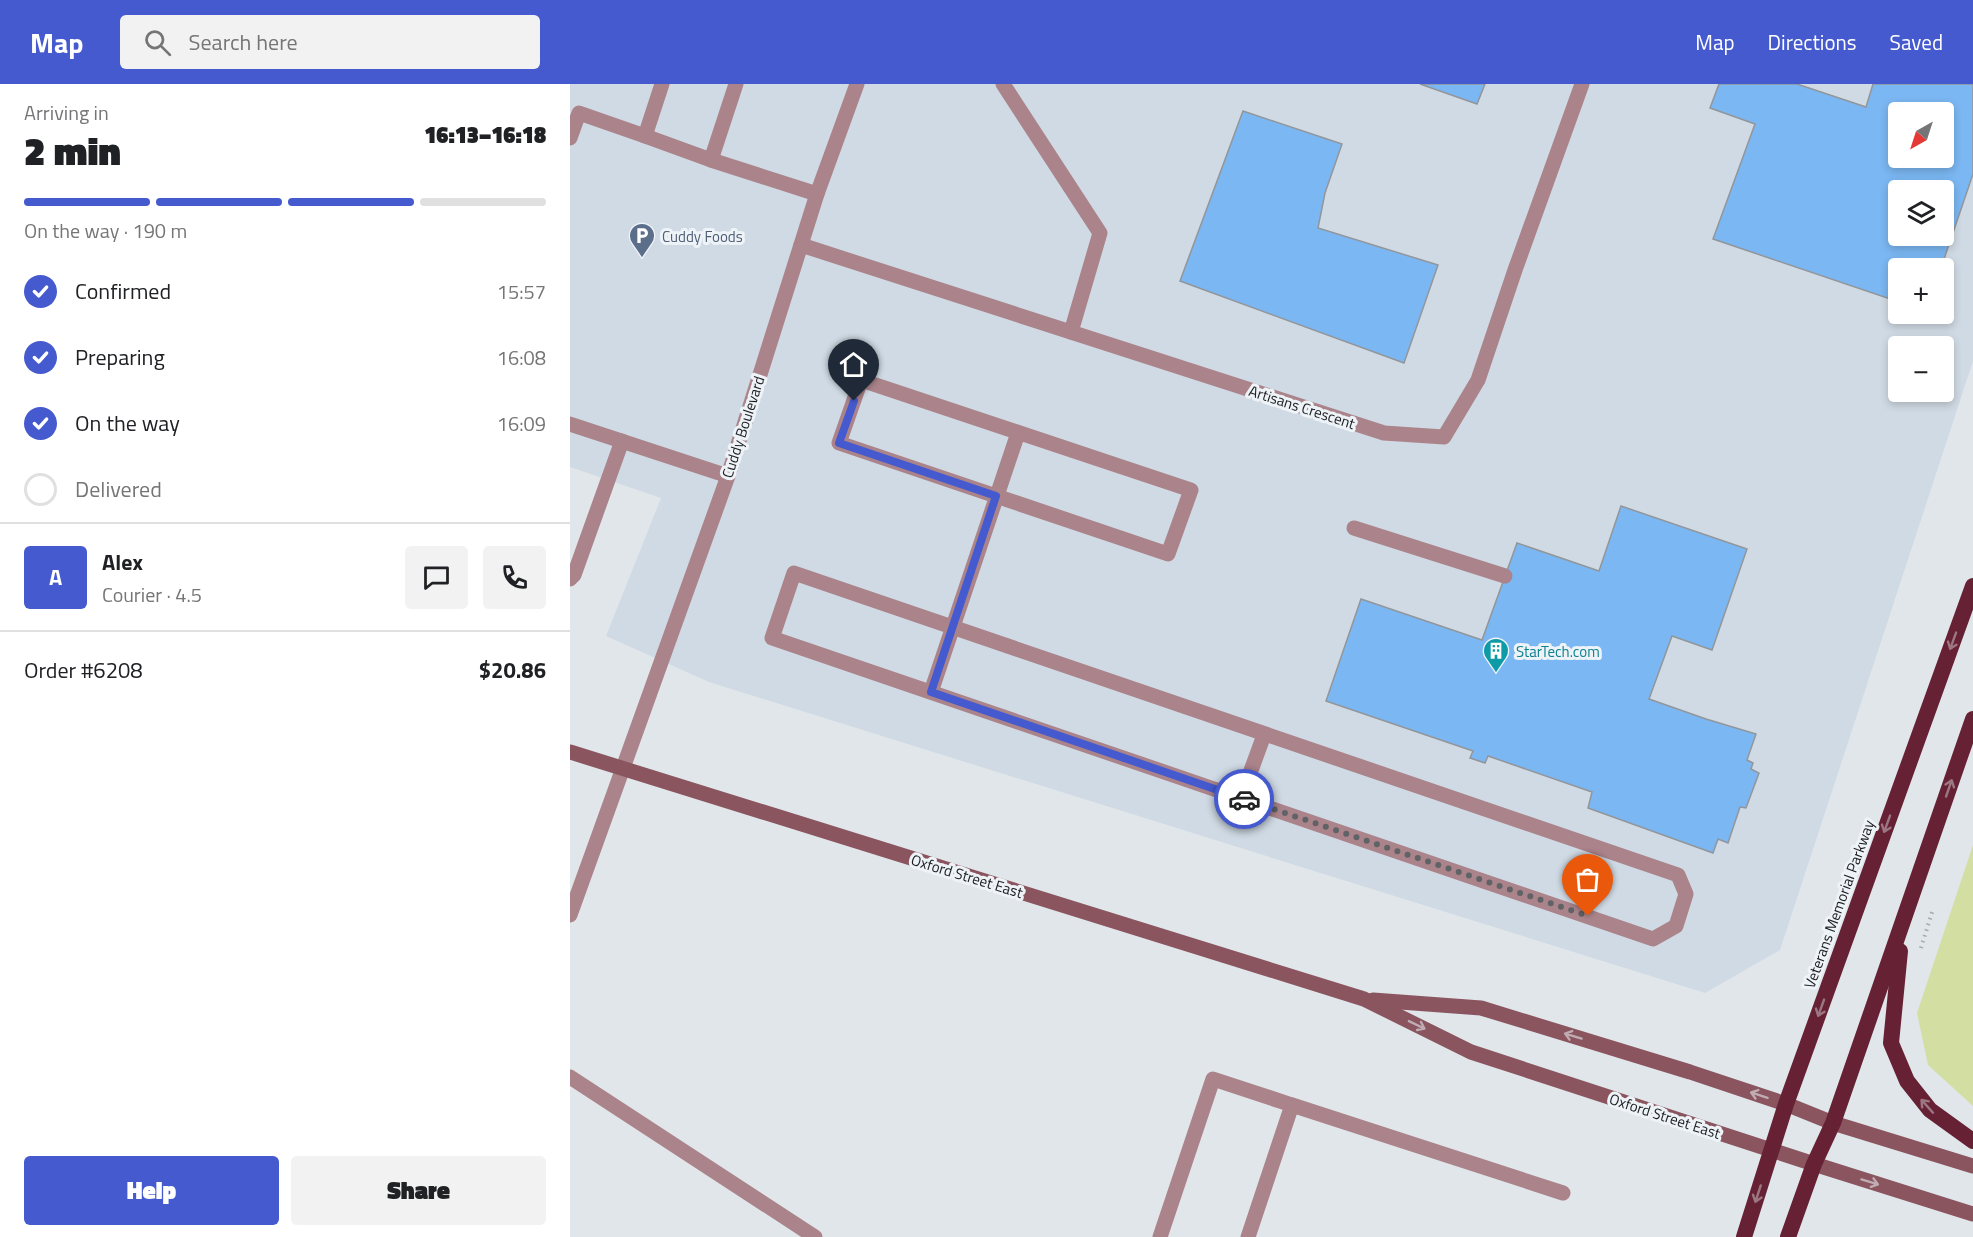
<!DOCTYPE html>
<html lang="en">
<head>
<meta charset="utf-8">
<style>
	body { margin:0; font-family:"Titillium Web",sans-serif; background:#f2f2f2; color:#202124; height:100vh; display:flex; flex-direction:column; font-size:22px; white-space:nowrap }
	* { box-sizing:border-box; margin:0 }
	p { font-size:20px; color:#757577 }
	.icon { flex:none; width:33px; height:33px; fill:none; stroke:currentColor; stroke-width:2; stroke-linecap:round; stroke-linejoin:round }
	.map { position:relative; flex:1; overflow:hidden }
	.panel { display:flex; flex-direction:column; background:#fff; width:570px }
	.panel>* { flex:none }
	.needle { width:39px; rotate:219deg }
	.fabs { position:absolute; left:1318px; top:18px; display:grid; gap:12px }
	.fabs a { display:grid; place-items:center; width:66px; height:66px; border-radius:6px; background:#fff; box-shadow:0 3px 9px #0003; font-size:30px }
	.pin { position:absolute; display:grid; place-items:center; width:51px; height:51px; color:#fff; margin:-62px -26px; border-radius:50% 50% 50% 0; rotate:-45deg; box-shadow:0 0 6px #0007 }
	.pin .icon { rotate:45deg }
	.courier { position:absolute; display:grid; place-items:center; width:60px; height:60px; margin:-30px; border:4px solid #455ace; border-radius:50%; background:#fff; color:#222; box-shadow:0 2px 8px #0007 }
	.headline em { font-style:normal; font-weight:800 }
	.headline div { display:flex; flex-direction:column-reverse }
	.headline { display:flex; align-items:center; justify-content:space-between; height:102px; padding:0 24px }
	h1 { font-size:39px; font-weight:800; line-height:45px }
	.bar { display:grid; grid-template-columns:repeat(4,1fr); gap:9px 6px; align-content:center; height:72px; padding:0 24px }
	.bar i { height:8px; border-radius:4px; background:#e0e0e0 }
	.bar .selected { background:#455ace }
	.bar p { grid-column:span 4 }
	.line { display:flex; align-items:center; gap:15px; padding:0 24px; border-top:2px solid #e0e0e0 }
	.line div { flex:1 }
	.round { display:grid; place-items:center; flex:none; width:63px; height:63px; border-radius:6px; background:#f2f2f2 }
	ol { padding:0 24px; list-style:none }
	li { display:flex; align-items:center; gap:18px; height:66px }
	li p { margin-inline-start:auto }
	li .icon { padding:6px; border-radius:50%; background:#455ace; color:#fff; stroke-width:4 }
	li:last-child { color:#757577 }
	li i { width:33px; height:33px; border:3px solid #e0e0e0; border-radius:50% }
	.cta { display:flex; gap:12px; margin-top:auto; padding:12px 24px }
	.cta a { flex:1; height:69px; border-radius:6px; background:#455ace; color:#fff; font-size:24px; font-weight:800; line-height:69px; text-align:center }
	.cta a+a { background:#f2f2f2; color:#202124 }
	header { display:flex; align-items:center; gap:36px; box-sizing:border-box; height:84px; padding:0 30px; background:#455ace; color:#fff }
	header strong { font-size:28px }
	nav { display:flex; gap:33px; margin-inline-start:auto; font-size:21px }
	.search { width:420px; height:54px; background:#f2f2f2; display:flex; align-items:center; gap:15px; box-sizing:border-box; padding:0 21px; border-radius:6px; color:#757577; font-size:22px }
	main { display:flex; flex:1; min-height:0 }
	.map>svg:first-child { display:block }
	.built { fill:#d0dae4; fill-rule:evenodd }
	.green { fill:#d3dfa2 }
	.building { fill:#7bb7f2; stroke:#92969a; stroke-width:1.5; fill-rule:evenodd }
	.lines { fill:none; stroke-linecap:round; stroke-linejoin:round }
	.path { stroke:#a5aaae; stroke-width:4; stroke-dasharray:1.5 4.5; stroke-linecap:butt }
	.service { stroke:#aa848a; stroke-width:15 }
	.minor { stroke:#aa848a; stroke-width:15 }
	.tertiary { stroke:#aa848a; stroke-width:15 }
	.secondary { stroke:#8a555f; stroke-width:15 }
	.trunk { stroke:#662234; stroke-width:16 }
	.oneway { stroke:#9c7682 }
	.oneway2 { stroke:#c1acb3 }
	.done { stroke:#606366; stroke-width:6; stroke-dasharray:0 10.8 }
	.route { stroke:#455ace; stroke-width:8 }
	.labels { text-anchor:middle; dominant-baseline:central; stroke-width:6; stroke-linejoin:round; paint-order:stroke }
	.service-label { font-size:15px; fill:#4e5e75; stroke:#eef3f8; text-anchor:start }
	.street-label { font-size:15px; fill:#1b1d1f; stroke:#eef3f8 }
	.culture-label { font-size:15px; fill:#0d838f; stroke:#eef3f8; text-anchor:start }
</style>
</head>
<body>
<header>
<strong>Map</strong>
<div class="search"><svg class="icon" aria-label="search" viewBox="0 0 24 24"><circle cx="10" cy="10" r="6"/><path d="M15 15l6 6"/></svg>Search here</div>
<nav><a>Map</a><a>Directions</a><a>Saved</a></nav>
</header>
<main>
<section class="panel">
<div class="headline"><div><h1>2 min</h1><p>Arriving in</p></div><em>16:13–16:18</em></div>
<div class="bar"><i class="selected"></i><i class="selected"></i><i class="selected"></i><i></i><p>On the way · 190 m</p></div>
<ol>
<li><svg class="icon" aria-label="check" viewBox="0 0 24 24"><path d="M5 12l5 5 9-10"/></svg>Confirmed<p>15:57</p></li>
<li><svg class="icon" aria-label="check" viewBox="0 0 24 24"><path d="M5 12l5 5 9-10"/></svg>Preparing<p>16:08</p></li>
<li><svg class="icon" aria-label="check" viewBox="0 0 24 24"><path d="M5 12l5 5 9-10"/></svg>On the way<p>16:09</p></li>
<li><i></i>Delivered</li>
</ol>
<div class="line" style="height:108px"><b class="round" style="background:#455ace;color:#fff">A</b><div><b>Alex</b><p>Courier · 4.5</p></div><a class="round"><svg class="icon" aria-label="chat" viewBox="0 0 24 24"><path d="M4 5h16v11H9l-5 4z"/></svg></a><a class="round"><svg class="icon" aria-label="phone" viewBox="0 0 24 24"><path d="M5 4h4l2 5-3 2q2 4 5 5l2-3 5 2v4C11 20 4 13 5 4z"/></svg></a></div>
<div class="line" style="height:78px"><div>Order #6208</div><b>$20.86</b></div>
<div class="cta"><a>Help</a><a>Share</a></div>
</section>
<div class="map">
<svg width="1403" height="1153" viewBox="0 0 1403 1153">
	<rect width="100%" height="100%" fill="#e1e6eb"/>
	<path class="built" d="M0,0H1403V277L1210,866L1135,909L139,598L36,552L91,414L0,383ZM1329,28H1374V74H1329ZM1329,106H1374V152H1329ZM1329,184H1374V230H1329ZM1329,262H1374V308H1329Z"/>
	<path class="green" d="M1403,761V1022L1358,981L1347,929Z"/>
	<g class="building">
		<path d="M850,0H915L907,20Z"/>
		<path d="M1149,0H1227L1296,23L1303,0H1403V90L1371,184H1329V218L1143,155L1185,40L1140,24ZM1329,28H1374V74H1329ZM1329,106H1374V152H1329Z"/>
		<path d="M673,27L772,60L755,109L748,144L868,181L834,279L610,197Z"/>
		<path d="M1051,422L1177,465L1142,566L1102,552L1079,615L1136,635L1186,650L1177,676L1183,679L1181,685L1189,689L1176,724L1170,723L1158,759L1148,755L1143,769L1018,724L1022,708L918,672L915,679L900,674L903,667L756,617L791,515L912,556L947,459L1029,487Z"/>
	</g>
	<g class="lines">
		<path class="path" d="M1351,864L1363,825"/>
		<g class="service">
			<path d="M433,0L530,149L501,248"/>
			<path d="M75,52L141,76L247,110"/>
			<path d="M0,54L9,29L75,52L92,0"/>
			<path d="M141,76L166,0"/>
			<path d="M291,296L621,406L598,470L269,359Z"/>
			<path d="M0,340L158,392"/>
			<path d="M784,444L935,492"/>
			<path d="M224,489L1108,791L1116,810L1106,842L1083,855L202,554Z"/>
			<path d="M0,495L4,491L52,357"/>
			<path d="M361,608L448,349"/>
			<path d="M671,714L694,651"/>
			<path d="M0,831L53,684"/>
			<path d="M0,993L245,1153"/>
			<path d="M590,1153L643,995L722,1021"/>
			<path d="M678,1153L722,1021L993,1109"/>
		</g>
		<path class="minor" d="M231,161L814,349L874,353L908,296L945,186L1012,0"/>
		<path class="tertiary" d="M53,684L158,392L247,110L287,0"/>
		<g class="secondary">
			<path d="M0,668L794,915L901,968L1244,1080L1403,1130"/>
			<path d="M803,916L911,924L1120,988L1216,1020L1263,1039L1403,1082"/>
		</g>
		<g class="trunk">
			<path d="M1330,867L1321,959L1337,997L1360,1026L1403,1057"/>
			<path d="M1174,1153L1216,1020L1403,502"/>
			<path d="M1218,1153L1244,1080L1263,1039L1403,635"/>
		</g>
	</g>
	<defs><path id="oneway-shaft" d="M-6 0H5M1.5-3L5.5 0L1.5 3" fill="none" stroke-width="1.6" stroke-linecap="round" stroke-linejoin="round" transform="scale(1.5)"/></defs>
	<g class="oneway">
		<use href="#oneway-shaft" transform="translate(1383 557) rotate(110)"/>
		<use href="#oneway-shaft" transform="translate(1379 704) rotate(-71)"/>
		<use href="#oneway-shaft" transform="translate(1317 740) rotate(110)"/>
		<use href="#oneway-shaft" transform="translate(1251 924) rotate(110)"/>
		<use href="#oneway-shaft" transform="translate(1357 1022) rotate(-132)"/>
		<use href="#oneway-shaft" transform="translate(1188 1110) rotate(108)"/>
	</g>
	<g class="oneway2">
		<use href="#oneway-shaft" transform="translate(847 941) rotate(26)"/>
		<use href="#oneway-shaft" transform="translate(1003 952) rotate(-163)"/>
		<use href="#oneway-shaft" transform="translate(1189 1011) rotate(-162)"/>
		<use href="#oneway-shaft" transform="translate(1300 1098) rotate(17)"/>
	</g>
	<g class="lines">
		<path class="done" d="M674,715L1018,832"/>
		<path class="route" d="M284,317L269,359L426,412L361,608L674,715"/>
	</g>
	<defs>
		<symbol id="parking-pin" viewBox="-11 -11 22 30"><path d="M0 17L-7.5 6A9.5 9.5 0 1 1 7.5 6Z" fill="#5c6f8a" stroke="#eef3f8"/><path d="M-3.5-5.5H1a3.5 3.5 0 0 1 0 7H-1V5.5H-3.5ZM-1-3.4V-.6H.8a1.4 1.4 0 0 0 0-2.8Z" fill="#fff"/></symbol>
		<symbol id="building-pin" viewBox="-11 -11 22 30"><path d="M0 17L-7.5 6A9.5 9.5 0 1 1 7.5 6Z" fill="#0f9aa8" stroke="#eef3f8"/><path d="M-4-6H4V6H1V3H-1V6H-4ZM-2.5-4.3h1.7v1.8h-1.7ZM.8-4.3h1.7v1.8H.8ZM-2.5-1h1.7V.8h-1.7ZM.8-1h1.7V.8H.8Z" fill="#fff"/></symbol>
	</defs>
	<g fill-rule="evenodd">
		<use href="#parking-pin" x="57" y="137" width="30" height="40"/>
		<use href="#building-pin" x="911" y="552" width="30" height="40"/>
	</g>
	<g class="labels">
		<g class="service-label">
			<text x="92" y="152">Cuddy Foods</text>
		</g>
		<g class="street-label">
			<text transform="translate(732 323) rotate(18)">Artisans Crescent</text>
			<text transform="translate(173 343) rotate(-72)">Cuddy Boulevard</text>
			<text transform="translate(397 792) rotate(17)">Oxford Street East</text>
			<text transform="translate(1269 820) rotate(-70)">Veterans Memorial Parkway</text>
			<text transform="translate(1095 1032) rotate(18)">Oxford Street East</text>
		</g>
		<g class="culture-label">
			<text x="946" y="567">StarTech.com</text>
		</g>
	</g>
</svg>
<div class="fabs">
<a><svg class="needle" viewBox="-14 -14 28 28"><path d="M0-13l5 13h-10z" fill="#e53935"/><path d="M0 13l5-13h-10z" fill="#757577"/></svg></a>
<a><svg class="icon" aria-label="layers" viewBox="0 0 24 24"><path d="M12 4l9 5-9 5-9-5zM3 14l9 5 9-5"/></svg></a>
<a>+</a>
<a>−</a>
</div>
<div class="pin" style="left:1018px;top:832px;background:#ea580c"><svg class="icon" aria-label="bag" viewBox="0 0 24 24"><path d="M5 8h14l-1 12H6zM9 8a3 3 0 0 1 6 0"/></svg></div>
<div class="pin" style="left:284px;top:317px;background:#1f2937"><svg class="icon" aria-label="home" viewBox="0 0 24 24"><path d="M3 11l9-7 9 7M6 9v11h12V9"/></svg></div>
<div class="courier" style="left:674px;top:715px"><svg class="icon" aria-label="car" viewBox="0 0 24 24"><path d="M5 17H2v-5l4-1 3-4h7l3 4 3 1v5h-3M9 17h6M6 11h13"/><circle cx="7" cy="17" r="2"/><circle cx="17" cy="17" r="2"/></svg></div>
</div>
</main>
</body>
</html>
